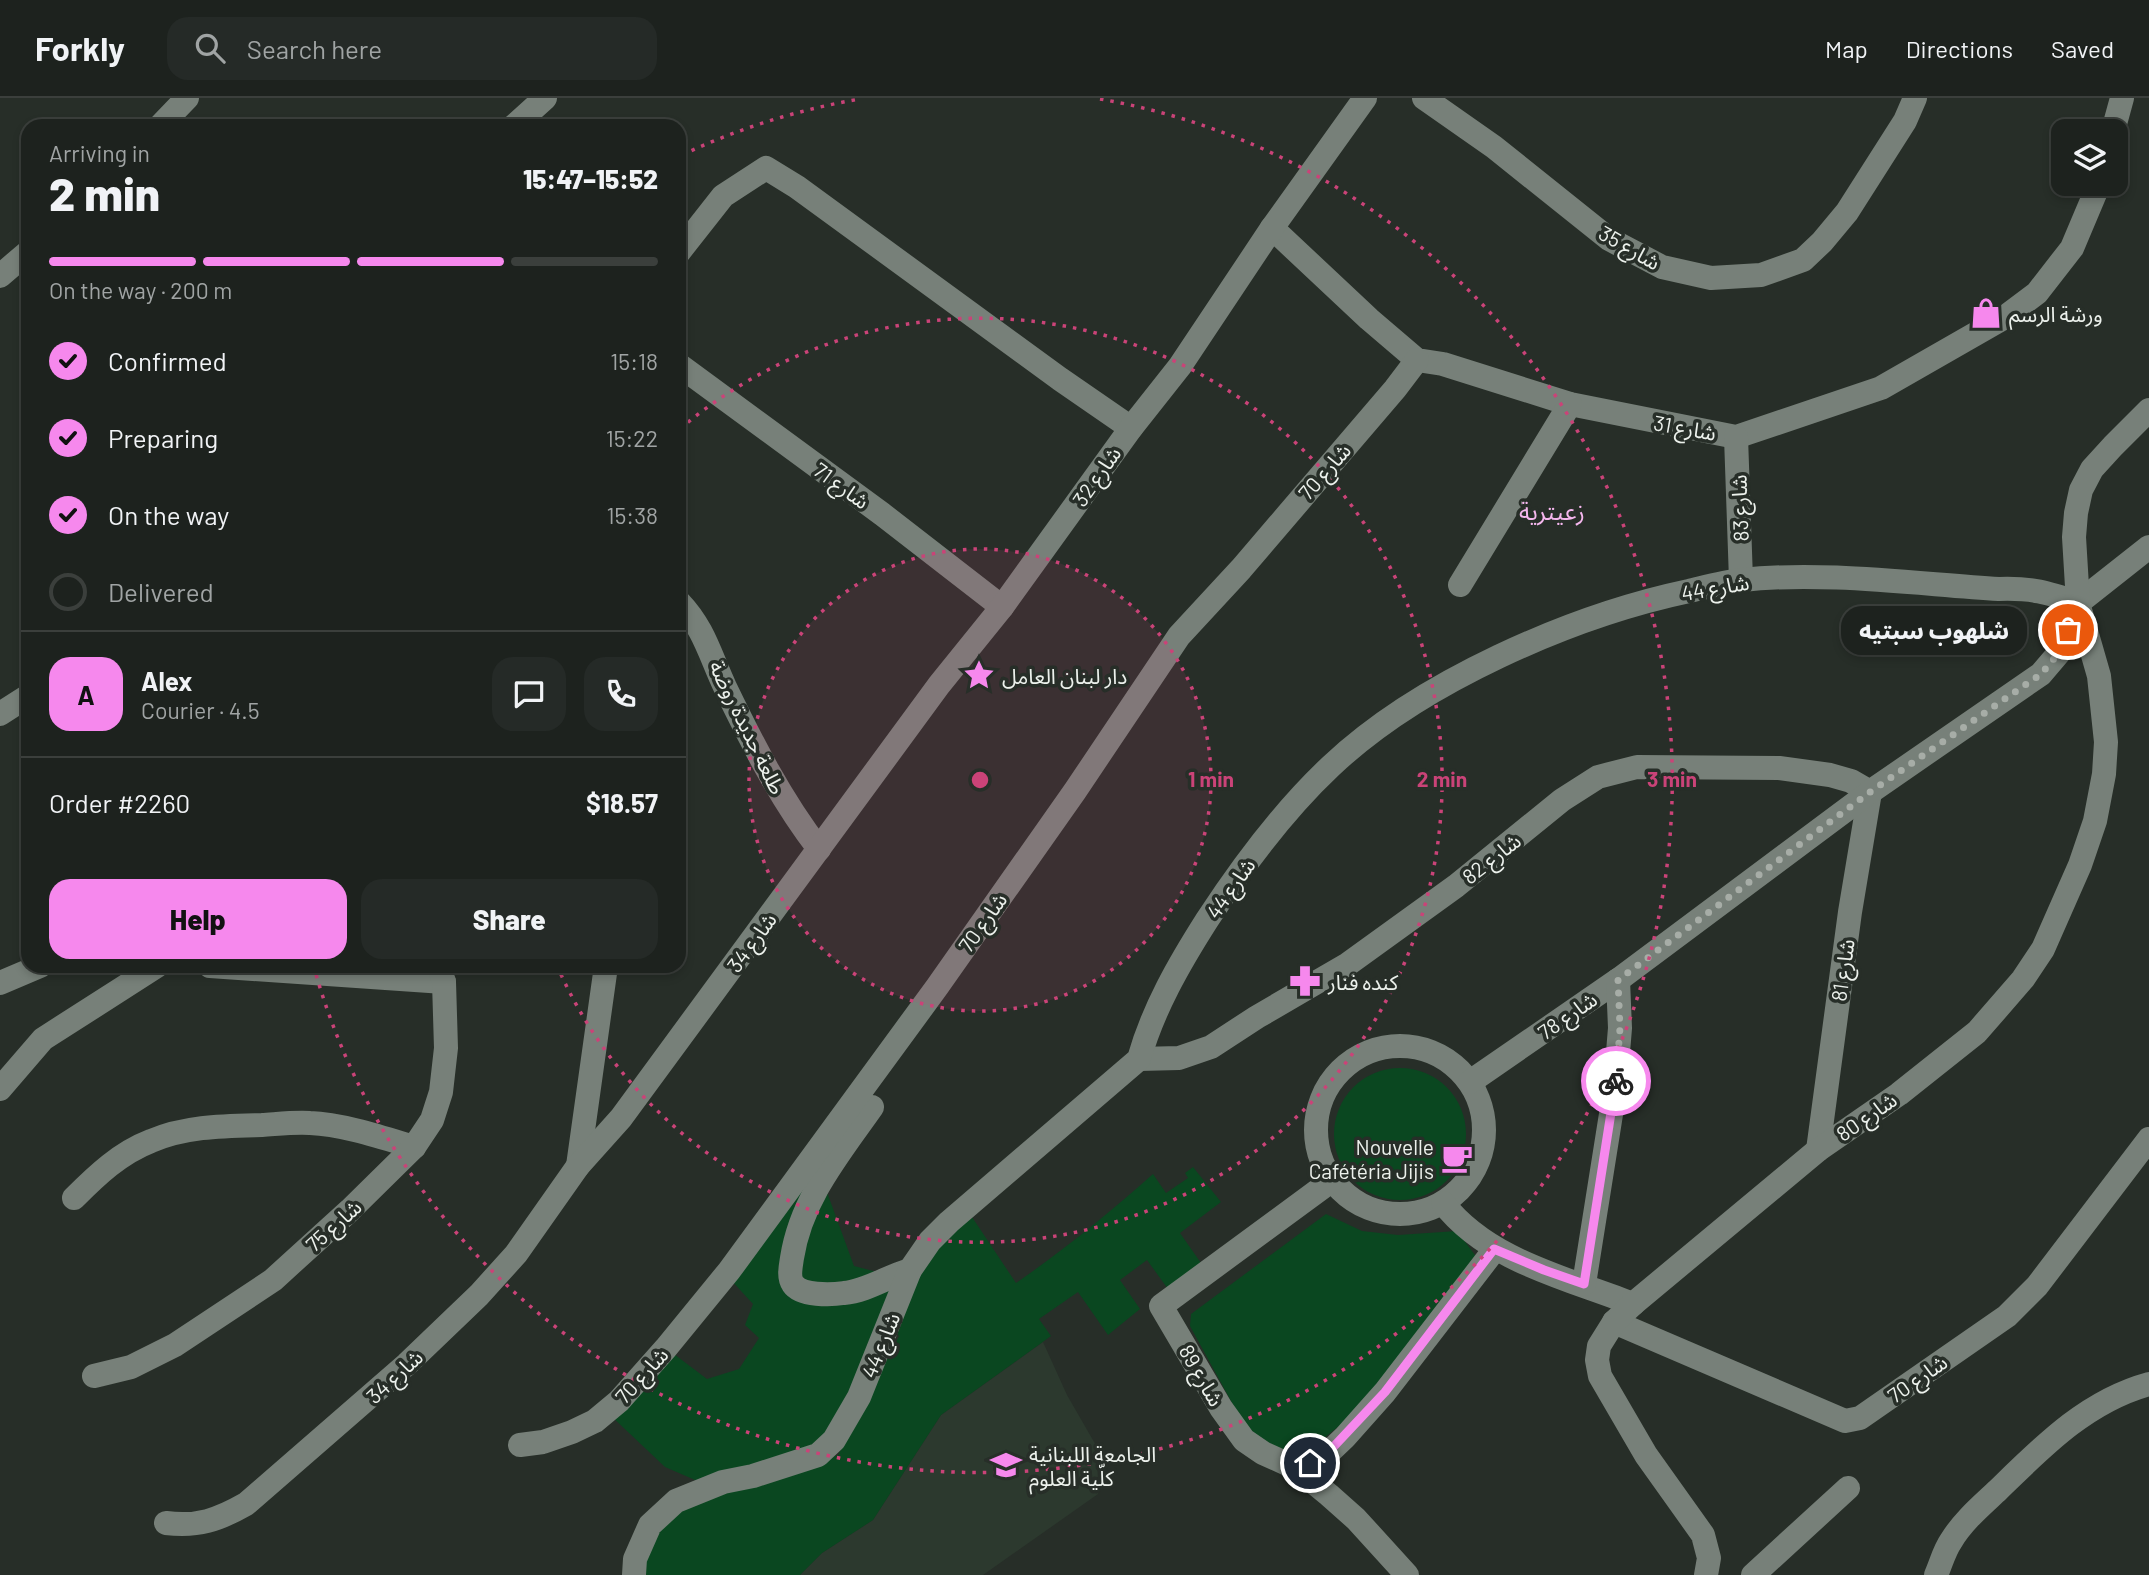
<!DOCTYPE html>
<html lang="en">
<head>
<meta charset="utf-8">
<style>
	body { margin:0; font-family:Barlow,"Noto Sans Arabic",sans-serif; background:#252a27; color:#f1f3f6; height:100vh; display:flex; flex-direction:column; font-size:26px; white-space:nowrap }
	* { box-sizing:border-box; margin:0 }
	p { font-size:23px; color:#a0a4a4 }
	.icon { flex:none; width:38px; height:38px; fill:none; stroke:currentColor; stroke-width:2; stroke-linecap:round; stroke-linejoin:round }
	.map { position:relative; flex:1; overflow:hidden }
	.sheet { position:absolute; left:21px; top:21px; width:665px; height:854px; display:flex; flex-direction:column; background:#1d221e; border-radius:21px; box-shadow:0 4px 10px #0003,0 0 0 2px #3b3f3c }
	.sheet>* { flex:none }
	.fabs { position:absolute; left:2051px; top:21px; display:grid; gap:14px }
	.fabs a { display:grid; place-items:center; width:77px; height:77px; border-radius:14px; background:#1d221e; box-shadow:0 4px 10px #0003,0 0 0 2px #3b3f3c; font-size:35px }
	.pin { position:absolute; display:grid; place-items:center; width:60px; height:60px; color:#fff; margin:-30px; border:4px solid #fff; border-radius:50%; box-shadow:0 2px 7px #0007 }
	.courier { position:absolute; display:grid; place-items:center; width:70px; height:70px; margin:-35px; border:5px solid #f688ed; border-radius:50%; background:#fff; color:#222; box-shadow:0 2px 9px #0007 }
	.bubble { position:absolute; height:49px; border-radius:21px; background:#1d221e; box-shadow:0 4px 10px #0003,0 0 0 2px #3b3f3c; font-size:23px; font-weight:800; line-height:49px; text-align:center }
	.head em { font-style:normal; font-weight:800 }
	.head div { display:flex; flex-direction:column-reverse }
	.head { display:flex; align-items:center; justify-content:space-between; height:119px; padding:0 28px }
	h1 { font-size:46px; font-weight:800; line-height:52px }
	.bar { display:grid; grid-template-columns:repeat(4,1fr); gap:10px 7px; align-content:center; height:84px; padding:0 28px }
	.bar i { height:9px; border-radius:5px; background:#3b3f3c }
	.bar .active { background:#f688ed }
	.bar p { grid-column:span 4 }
	.line { display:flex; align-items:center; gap:18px; padding:0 28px; border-top:2px solid #3b3f3c }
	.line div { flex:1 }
	.round { display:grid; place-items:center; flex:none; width:74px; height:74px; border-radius:21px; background:#252a27 }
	ol { padding:0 28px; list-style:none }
	li { display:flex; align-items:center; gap:21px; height:77px }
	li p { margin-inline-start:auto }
	li .icon { padding:7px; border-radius:50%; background:#f688ed; color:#111; stroke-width:4 }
	li:last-child { color:#a0a4a4 }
	li i { width:38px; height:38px; border:4px solid #3b3f3c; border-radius:50% }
	.button { display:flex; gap:14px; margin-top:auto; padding:14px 28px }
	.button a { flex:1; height:80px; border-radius:21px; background:#f688ed; color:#111; font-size:28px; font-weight:800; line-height:80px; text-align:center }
	.button a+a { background:#252a27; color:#f1f3f6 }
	header { display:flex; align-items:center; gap:42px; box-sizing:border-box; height:98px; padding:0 35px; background:#1d221e; border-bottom:2px solid #3b3f3c }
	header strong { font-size:33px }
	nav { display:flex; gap:38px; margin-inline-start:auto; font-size:24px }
	.search { width:490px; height:63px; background:#252a27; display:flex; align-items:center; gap:18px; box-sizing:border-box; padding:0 24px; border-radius:21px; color:#a0a4a4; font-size:26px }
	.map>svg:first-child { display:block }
	.built { fill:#2c392e }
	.green { fill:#0a4720 }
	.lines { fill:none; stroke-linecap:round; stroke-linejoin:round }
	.minor { stroke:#778079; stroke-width:24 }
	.done { stroke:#a7ada7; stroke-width:7; stroke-dasharray:0 12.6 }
	.route { stroke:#f688ed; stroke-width:9 }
	.ring { fill:none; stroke:#ca4378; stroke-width:3.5; stroke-dasharray:3.5 7 }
	.labels { text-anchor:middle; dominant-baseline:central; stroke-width:7; stroke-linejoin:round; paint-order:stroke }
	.street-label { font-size:21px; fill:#ecf1ec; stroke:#272e28 }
	.poi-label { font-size:21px; fill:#ecf1ec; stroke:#272e28; text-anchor:start }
	.quarter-label { font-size:24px; fill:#f5b7ee; stroke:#272e28 }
	.centre { fill:#ca4378; stroke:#272e28; stroke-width:3.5 }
	.ring-label { font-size:21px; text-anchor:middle; font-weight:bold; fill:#ca4378; stroke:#272e28; stroke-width:7; stroke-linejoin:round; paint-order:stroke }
</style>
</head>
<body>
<header>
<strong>Forkly</strong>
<div class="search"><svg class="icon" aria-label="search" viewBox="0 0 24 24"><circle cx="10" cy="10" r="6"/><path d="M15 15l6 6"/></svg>Search here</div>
<nav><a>Map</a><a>Directions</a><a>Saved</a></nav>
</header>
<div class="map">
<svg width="2149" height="1477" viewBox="0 0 2149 1477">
	<rect width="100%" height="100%" fill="#272e28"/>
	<path class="built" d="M1043,1244L1067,1297L1101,1356L1104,1379L1098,1396L983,1477H800L822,1455L873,1422L941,1317Z"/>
	<g class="green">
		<circle cx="1400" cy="1036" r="66"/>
		<path d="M813,1056L854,1168L900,1180L966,1110L1016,1185C1064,1152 1109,1115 1153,1076L1166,1095L1188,1080L1185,1075L1193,1069L1221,1104L1180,1135L1201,1165L1168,1191L1147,1162L1120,1182L1140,1211L1108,1237L1078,1194L1039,1221L1051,1238L941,1317L873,1422L822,1455L800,1477H625L679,1410L838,1357L899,1238L889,1226L827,1345L702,1385L665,1369L609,1316L666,1250L707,1281L739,1271L759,1240L745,1227L753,1206L730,1181Z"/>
		<path d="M1326,1116L1362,1133L1398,1137L1457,1133L1478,1161L1355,1315L1297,1362L1257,1337L1243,1325L1190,1228L1191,1216Z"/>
	</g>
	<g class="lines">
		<g class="minor">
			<path d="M1424,0L1494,49L1609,141L1662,169L1711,180L1761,177L1803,162L1822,144L1847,114L1905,23L1915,0"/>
			<path d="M160,28L187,0"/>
			<path d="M514,28L545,0"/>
			<path d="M2113,33L2122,0"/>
			<path d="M1272,130L1369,221L1417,262L1443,266L1570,306L1736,339L1881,290L2005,219L2037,195L2072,150L2099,86"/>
			<path d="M679,154L723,98L766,70L797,89L1060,281L1131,330"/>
			<path d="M0,178L28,154"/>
			<path d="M679,267L882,416L1002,509"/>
			<path d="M1736,339L1741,482"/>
			<path d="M1460,487L1570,306"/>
			<path d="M679,504C704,530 710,557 725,589C752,645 781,702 819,751"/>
			<path d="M2078,505L2149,449"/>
			<path d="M0,616L28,598"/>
			<path d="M210,868L444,884"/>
			<path d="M0,885L40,868"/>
			<circle cx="1400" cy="1032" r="84"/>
			<path d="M1139,961L1179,960L1211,949L1257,919L1348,866L1456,788L1562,702L1598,679L1637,669L1779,670L1830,677L1851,683L1870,694L1850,814L1818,1052"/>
			<path d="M1470,984L1618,882L1870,694L2041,576L2058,556L2078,505"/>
			<path d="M0,991L43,941L157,868"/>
			<path d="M872,1009C839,1056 801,1101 792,1160C791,1167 788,1179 793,1186C801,1198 831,1197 844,1195C867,1193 888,1178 910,1172"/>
			<path d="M578,1068L606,868"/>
			<path d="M1331,1083L1161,1208L1221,1310L1244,1342L1263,1355L1296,1370L1329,1397L1356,1421L1407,1477"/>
			<path d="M74,1100C97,1077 120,1055 151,1043C186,1028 224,1028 262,1027C278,1026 294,1024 310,1025C342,1026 384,1040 414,1049"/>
			<path d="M1443,1105C1488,1163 1567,1180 1633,1206"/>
			<path d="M1584,1186L1615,991L1620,930L1618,882"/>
			<path d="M1614,1224L1845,1323L1860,1320L2007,1218L2037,1188L2149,1041"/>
			<path d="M94,1278L131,1269L175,1247L273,1182L350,1112L414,1049L432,1022L441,994L446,950L444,884L439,868"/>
			<path d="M520,1347L543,1344L572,1334L595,1323L619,1303L666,1250L729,1173L937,889L1075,693L1179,538L1241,471L1395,291L1417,262"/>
			<path d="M1296,1370L1323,1360L1345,1339L1385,1294L1495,1151"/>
			<path d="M166,1425C198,1429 218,1422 246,1406L407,1266L479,1197L516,1156L578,1068L621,1020L939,587L1002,509L1131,330L1180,268L1272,130L1365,0"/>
			<path d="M634,1477L635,1461L650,1427L676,1403L723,1384L753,1378L818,1357L834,1342L859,1299L910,1172L930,1143L949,1124L1139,961C1153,911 1179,866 1207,822C1243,767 1283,713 1331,668C1420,584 1571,518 1689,493C1706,489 1724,484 1742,482C1822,473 1917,486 1999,491C2033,490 2046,494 2078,505"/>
			<path d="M1706,1477L1709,1460L1703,1437L1646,1357L1600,1278L1597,1262L1599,1248L1614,1224L1633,1206L1818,1052L1899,996L1977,934L2023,881L2043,851L2080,767L2095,723L2104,676L2106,644L2099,578L2078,505L2074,439L2076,415L2081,392L2092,371L2113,348L2149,312"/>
			<path d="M1753,1477L1848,1390"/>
			<path d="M1936,1477C1941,1466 1944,1453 1951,1443C1963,1423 1981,1408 1998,1392C2043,1348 2087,1303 2149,1286"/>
		</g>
	</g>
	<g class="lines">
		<path class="done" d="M1616,983L1620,930L1618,882L1870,694L2041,576L2058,556L2068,532"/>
		<path class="route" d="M1310,1365L1323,1360L1385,1294L1494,1151L1544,1172L1584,1186L1616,983"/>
	</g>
	<circle cx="980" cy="682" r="231" fill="#ca4378" fill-opacity=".12"/>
	<g class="ring">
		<circle cx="980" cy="682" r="231"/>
		<path d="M680 331A462 462 0 1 1 558 870"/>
		<path d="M682 57A692 692 0 0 1 860 1M1100 1A692 692 0 1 1 315 873"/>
	</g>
	<defs>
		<symbol id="shop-bare" viewBox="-9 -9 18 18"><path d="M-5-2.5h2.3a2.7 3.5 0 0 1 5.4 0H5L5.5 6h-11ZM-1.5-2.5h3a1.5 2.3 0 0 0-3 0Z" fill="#f688ed" stroke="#272e28" stroke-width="2.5" paint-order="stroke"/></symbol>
		<symbol id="sight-bare" viewBox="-9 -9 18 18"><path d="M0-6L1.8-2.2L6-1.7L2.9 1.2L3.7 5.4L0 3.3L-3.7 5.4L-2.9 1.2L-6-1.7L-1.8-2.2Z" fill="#f688ed" stroke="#272e28" stroke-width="2.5" paint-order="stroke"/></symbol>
		<symbol id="pharmacy-bare" viewBox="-9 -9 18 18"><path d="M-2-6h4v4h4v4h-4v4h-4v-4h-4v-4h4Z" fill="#f688ed" stroke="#272e28" stroke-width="2.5" paint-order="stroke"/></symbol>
		<symbol id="cafe-bare" viewBox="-9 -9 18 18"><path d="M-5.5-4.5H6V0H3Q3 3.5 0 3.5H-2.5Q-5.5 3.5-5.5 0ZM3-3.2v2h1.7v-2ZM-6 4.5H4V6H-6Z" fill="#f688ed" stroke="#272e28" stroke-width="2.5" paint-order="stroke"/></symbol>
		<symbol id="university-bare" viewBox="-9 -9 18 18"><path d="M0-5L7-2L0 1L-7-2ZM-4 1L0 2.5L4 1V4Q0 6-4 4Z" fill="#f688ed" stroke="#272e28" stroke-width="2.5" paint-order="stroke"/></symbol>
	</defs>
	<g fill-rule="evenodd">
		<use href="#shop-bare" x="1964" y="193" width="44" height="44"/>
		<use href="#sight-bare" x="957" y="555" width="44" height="44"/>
		<use href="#pharmacy-bare" x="1283" y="861" width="44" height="44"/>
		<use href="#cafe-bare" x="1435" y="1038" width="44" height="44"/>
		<use href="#university-bare" x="984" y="1345" width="44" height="44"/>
	</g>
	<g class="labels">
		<g class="street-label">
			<text transform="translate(1630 149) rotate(30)">شارع 35</text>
			<text transform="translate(1685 329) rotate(10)">شارع 31</text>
			<text transform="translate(1324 373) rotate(-49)">شارع 70</text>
			<text transform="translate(1096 378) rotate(-55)">شارع 32</text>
			<text transform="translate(842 387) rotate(36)">شارع 71</text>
			<text transform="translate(1739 410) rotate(-92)">شارع 83</text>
			<text transform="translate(1715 489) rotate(-10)">شارع 44</text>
			<text transform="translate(748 629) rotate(64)">طلعة جديدة روضة</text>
			<text transform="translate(1491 760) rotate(-38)">شارع 82</text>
			<text transform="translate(1230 790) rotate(-55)">شارع 44</text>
			<text transform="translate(982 824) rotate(-55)">شارع 70</text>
			<text transform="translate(751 844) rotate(-54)">شارع 34</text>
			<text transform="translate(1842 872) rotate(-82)">شارع 81</text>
			<text transform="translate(1567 917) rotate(-35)">شارع 78</text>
			<text transform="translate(1866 1018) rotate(-35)">شارع 80</text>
			<text transform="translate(333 1127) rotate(-42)">شارع 75</text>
			<text transform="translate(880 1247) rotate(-68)">شارع 44</text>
			<text transform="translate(641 1277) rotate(-48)">شارع 70</text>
			<text transform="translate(1202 1277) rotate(60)">شارع 89</text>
			<text transform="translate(394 1278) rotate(-43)">شارع 34</text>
			<text transform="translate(1917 1280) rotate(-35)">شارع 70</text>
		</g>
		<g class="poi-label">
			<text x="2009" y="215">ورشة الرسم</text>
			<text x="1002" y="577">دار لبنان العامل</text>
			<text x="1328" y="883">كنده فنار</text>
			<text x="1434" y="1048" text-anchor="end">Nouvelle<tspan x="1434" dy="24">Cafétéria Jijis</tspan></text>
			<text x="1029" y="1355">الجامعة اللبنانية<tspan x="1029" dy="24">كلّية العلوم</tspan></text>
		</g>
		<g class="quarter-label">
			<text x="1552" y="412">زعيترية</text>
		</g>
	</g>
	<circle cx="980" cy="682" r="10" class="centre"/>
	<g class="ring-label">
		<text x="1211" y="689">1 min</text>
		<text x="1442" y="689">2 min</text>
		<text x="1672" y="689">3 min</text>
	</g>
</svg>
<div class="fabs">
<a><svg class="icon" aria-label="layers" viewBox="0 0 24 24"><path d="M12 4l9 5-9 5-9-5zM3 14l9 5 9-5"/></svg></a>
</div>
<div class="pin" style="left:2068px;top:532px;background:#ea580c"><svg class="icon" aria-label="bag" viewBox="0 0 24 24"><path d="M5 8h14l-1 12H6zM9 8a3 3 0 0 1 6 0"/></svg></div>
<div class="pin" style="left:1310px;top:1365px;background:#1f2937"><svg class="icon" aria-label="home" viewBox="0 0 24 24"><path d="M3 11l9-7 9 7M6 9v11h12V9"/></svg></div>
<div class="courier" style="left:1616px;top:983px"><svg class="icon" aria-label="bike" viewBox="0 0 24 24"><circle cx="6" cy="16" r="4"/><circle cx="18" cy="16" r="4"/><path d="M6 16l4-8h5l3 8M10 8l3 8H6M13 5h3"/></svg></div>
<div class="bubble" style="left:1841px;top:508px;width:186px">شلهوب سبتيه</div>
<section class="sheet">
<div class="head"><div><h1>2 min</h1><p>Arriving in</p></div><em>15:47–15:52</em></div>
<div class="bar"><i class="active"></i><i class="active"></i><i class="active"></i><i></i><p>On the way · 200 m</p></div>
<ol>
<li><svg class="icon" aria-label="check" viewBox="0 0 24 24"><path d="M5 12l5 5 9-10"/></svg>Confirmed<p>15:18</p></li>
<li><svg class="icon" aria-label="check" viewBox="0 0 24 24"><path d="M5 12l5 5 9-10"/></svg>Preparing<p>15:22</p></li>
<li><svg class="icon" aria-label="check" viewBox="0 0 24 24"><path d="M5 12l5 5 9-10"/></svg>On the way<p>15:38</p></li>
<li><i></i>Delivered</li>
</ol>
<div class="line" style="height:126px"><b class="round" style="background:#f688ed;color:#111">A</b><div><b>Alex</b><p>Courier · 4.5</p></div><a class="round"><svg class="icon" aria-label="chat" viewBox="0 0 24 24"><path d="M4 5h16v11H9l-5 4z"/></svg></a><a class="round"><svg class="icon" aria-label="phone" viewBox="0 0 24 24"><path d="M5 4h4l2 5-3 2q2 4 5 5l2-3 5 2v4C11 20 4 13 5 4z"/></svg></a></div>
<div class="line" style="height:91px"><div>Order #2260</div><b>$18.57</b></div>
<div class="button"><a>Help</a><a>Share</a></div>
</section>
</div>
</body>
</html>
